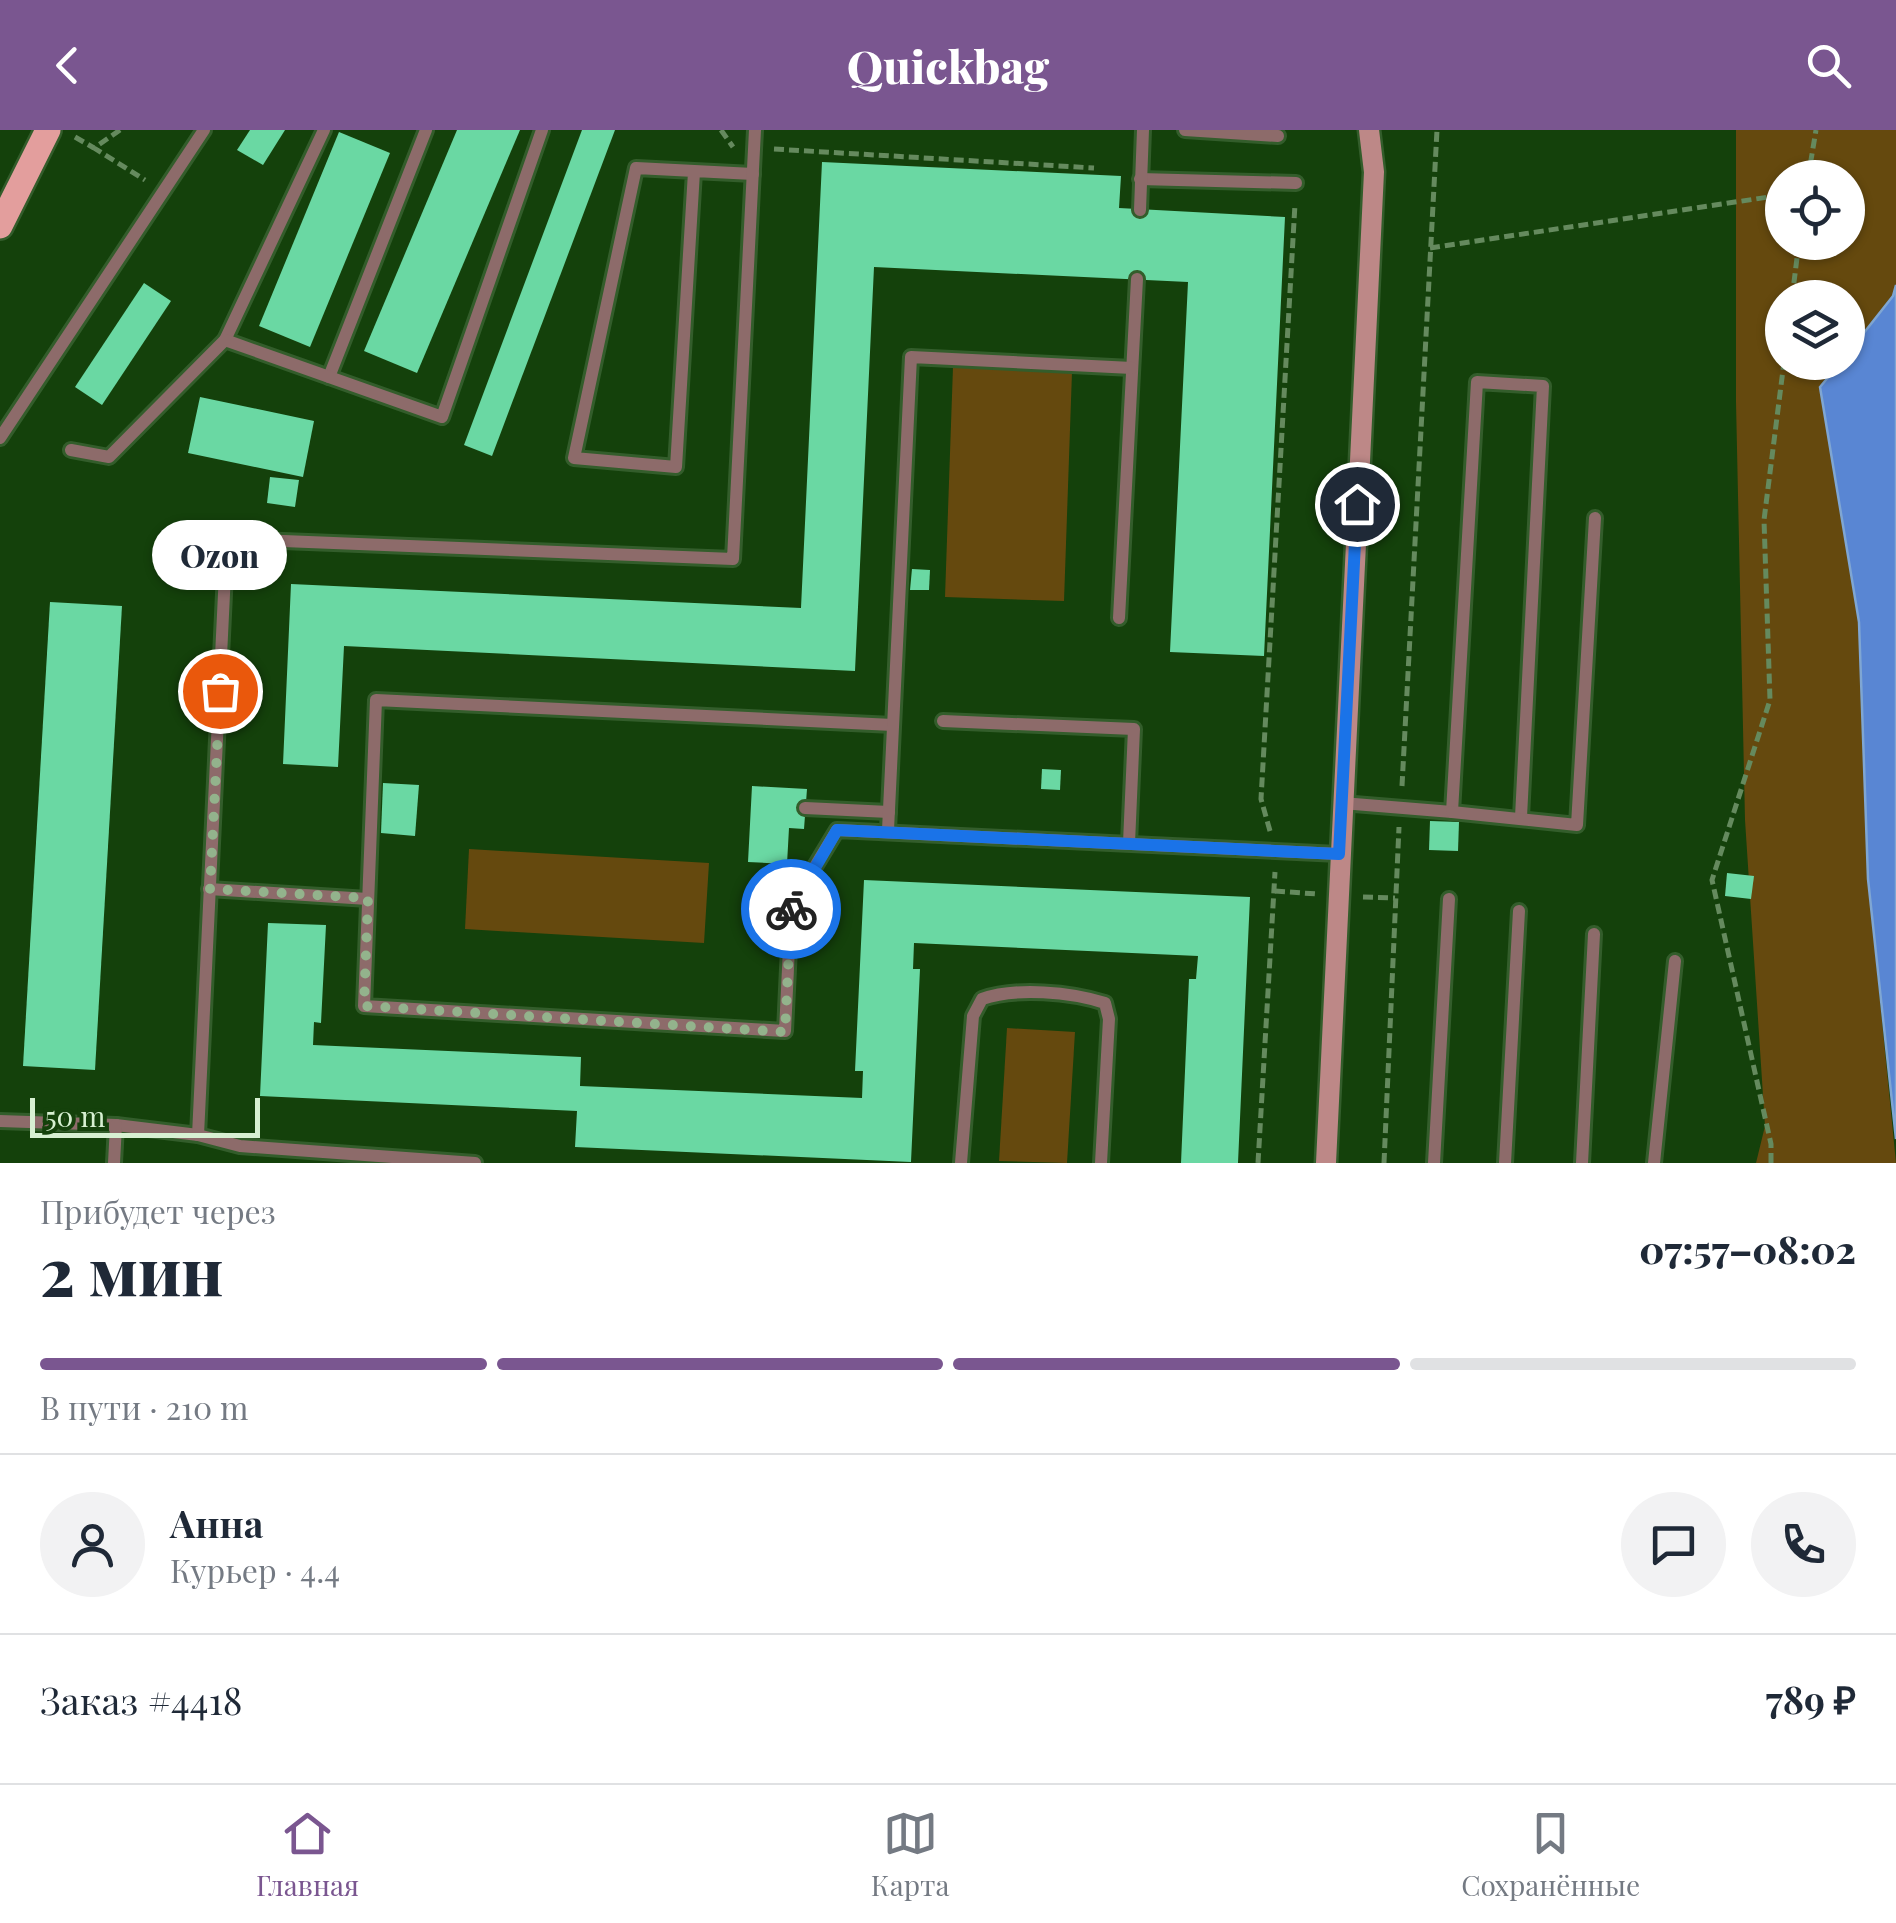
<!DOCTYPE html>
<html lang="ru">
<head>
<meta charset="utf-8">
<style>
	body { margin:0; font-family:"Playfair Display",serif; background:#f2f2f3; color:#1f2937; height:100vh; display:flex; flex-direction:column; font-size:38px; white-space:nowrap }
	* { box-sizing:border-box; margin:0 }
	p { font-size:32px; color:#747a83 }
	.icon { flex:none; width:55px; height:55px; fill:none; stroke:currentColor; stroke-width:2; stroke-linecap:round; stroke-linejoin:round }
	.map { position:relative; height:1033px; overflow:hidden }
	.drawer { display:flex; flex-direction:column; background:#fff; flex:1 }
	.drawer>* { flex:none }
	.tools { position:absolute; left:1765px; top:30px; display:grid; gap:20px }
	.tools a { display:grid; place-items:center; width:100px; height:100px; border-radius:50%; background:#fff; box-shadow:0 2px 8px #0004; font-size:50px }
	.scale { position:absolute; left:30px; bottom:25px; width:230px; box-sizing:border-box; padding-left:10px; border:5px solid #d7f0d2; border-top:0; font-size:28px; line-height:35px; white-space:nowrap; color:#d7f0d2; -webkit-text-stroke:8px #14410b; paint-order:stroke }
	.pin { position:absolute; display:grid; place-items:center; width:85px; height:85px; color:#fff; margin:-42px; border:5px solid #fff; border-radius:50%; box-shadow:0 2px 10px #0007 }
	.courier { position:absolute; display:grid; place-items:center; width:100px; height:100px; margin:-50px; border:8px solid #1a73e8; border-radius:50%; background:#fff; color:#222; box-shadow:0 2px 12px #0007 }
	.bubble { position:absolute; height:70px; border-radius:35px; background:#fff; box-shadow:0 2px 8px #0004; font-size:32px; font-weight:800; line-height:70px; text-align:center }
	.summary em { font-style:normal; font-weight:800 }
	.summary div { display:flex; flex-direction:column-reverse }
	.summary { display:flex; align-items:center; justify-content:space-between; height:170px; padding:0 40px }
	h1 { font-size:65px; font-weight:800; line-height:75px }
	.bar { display:grid; grid-template-columns:repeat(4,1fr); gap:15px 10px; align-content:center; height:120px; padding:0 40px }
	.bar i { height:12px; border-radius:8px; background:#e0e1e3 }
	.bar .selected { background:#7a5690 }
	.bar p { grid-column:span 4 }
	.line { display:flex; align-items:center; gap:25px; padding:0 40px; border-top:2px solid #e0e1e3 }
	.line div { flex:1 }
	.round { display:grid; place-items:center; flex:none; width:105px; height:105px; border-radius:52px; background:#f2f2f3 }
	header { display:flex; justify-content:space-between; align-items:center; height:130px; padding:0 40px; background:#7a5690; color:#fff; font-size:45px; font-weight:800 }
	.menu { display:flex; justify-content:space-around; align-items:center; height:140px; border-top:2px solid #e0e1e3; background:#fff; font-size:28px; color:#747a83 }
	.menu a { display:grid; justify-items:center; gap:5px }
	.menu .selected { color:#7a5690 }
	.map>svg:first-child { display:block }
	.green { fill:#65490e; fill-rule:evenodd }
	.water { fill:#5986d3; stroke:#7fa6d3; stroke-width:2.5 }
	.building { fill:#6ad8a3 }
	.lines { fill:none; stroke-linecap:round; stroke-linejoin:round }
	.lane-casing { stroke:#335d2b; stroke-width:18 }
	.secondary-casing { stroke:#335d2b; stroke-width:25 }
	.primary-casing { stroke:#335d2b; stroke-width:30 }
	.path { stroke:#658a5e; stroke-width:5; stroke-dasharray:10 5; stroke-linecap:butt }
	.lane { stroke:#8d6b6a; stroke-width:12 }
	.secondary { stroke:#bd8887; stroke-width:20 }
	.primary { stroke:#e39e9d; stroke-width:25 }
	.done { stroke:#93b38c; stroke-width:10; stroke-dasharray:0 18 }
	.route { stroke:#1a73e8; stroke-width:12 }
</style>
</head>
<body>
<header><svg class="icon" aria-label="back" viewBox="0 0 24 24"><path d="M15 5l-7 7 7 7"/></svg>Quickbag<svg class="icon" aria-label="search" viewBox="0 0 24 24"><circle cx="10" cy="10" r="6"/><path d="M15 15l6 6"/></svg></header>
<div class="map">
<svg width="1896" height="1033" viewBox="0 0 1896 1033">
	<rect width="100%" height="100%" fill="#14410b"/>
	<g class="green">
		<path d="M1736,0H1896V155L1894,166L1848,223V168H1782V232L1840,233L1820,257L1859,492L1868,749L1896,1033H1756L1765,996L1745,690L1736,272ZM1782,48H1848V112H1782Z"/>
		<path d="M953,237L1072,242L1064,471L945,467Z"/>
		<path d="M469,719L709,733L704,813L465,799Z"/>
		<path d="M1007,898L1075,902L1067,1033L999,1031Z"/>
	</g>
	<path class="water" d="M1896,155V1009L1868,749L1859,492L1820,257L1840,233L1848,232V223L1893,166Z"/>
	<g class="building">
		<path d="M250,0H285L263,35L237,20Z"/>
		<path d="M457,0H520L417,243L364,221Z"/>
		<path d="M582,0H615L492,326L464,315Z"/>
		<path d="M339,2L390,23L310,217L259,196Z"/>
		<path d="M822,32L1121,46L1119,78L1285,87L1264,526L1170,522L1188,152L874,137L855,541L344,516L338,637L283,634L291,454L801,478Z"/>
		<path d="M144,153L171,171L102,275L75,257Z"/>
		<path d="M200,267L314,291L303,347L188,323Z"/>
		<path d="M270,347L299,350L295,377L267,373Z"/>
		<path d="M912,439L930,440L929,460H910Z"/>
		<path d="M50,472L122,476L95,940L23,936Z"/>
		<path d="M1042,639L1061,640L1060,660L1041,659Z"/>
		<path d="M383,653L419,655L415,706L381,703Z"/>
		<path d="M752,656L807,659L804,699L789,698L787,734L748,732Z"/>
		<path d="M1430,691L1459,692L1458,721L1429,720Z"/>
		<path d="M1727,743L1754,746L1751,769L1725,766Z"/>
		<path d="M864,750L1250,767L1238,1033H1181L1189,849H1196L1198,826L914,813L913,839H920L911,1032L575,1017L577,981L260,966L268,793L326,795L321,893L314,892L313,915L581,927L580,956L862,968L863,941H855Z"/>
	</g>
	<g class="lines">
		<defs>
			<g id="lane">
				<path d="M1185,0L1278,6"/>
				<path d="M694,42L676,337L574,328L636,38L753,44"/>
				<path d="M1140,49L1296,53"/>
				<path d="M1140,80L1143,0"/>
				<path d="M225,210L324,0"/>
				<path d="M329,247L426,0"/>
				<path d="M0,308L204,0"/>
				<path d="M71,320L109,327L225,210L442,287L542,0"/>
				<path d="M1119,488L1137,149"/>
				<path d="M943,591L1134,599L1129,713"/>
				<path d="M893,595L376,570L364,876L785,901L791,776L837,700L1339,724"/>
				<path d="M1342,673L1452,682L1477,252L1543,256L1521,687"/>
				<path d="M805,678L889,682"/>
				<path d="M1452,682L1577,695L1595,388"/>
				<path d="M888,700L911,227L1132,238"/>
				<path d="M209,759L368,769"/>
				<path d="M0,991L116,995L198,1005L240,1016L475,1033"/>
				<path d="M198,1005L225,443L258,410L733,429L755,0"/>
				<path d="M114,1033L116,995"/>
				<path d="M961,1033L973,886L982,869C1016,857 1071,862 1105,873L1109,889L1101,1033"/>
				<path d="M1434,1033L1449,769"/>
				<path d="M1505,1033L1519,781"/>
				<path d="M1582,1033L1594,804"/>
				<path d="M1654,1033L1675,831"/>
			</g>
			<path id="secondary" d="M1326,1033L1374,42L1369,0"/>
			<path id="primary" d="M0,96L48,0"/>
		</defs>
		<use href="#lane" class="lane-casing"/>
		<use href="#secondary" class="secondary-casing"/>
		<use href="#primary" class="primary-casing"/>
		<g class="path">
			<path d="M120,0L94,18L145,50"/>
			<path d="M721,0L733,17"/>
			<path d="M75,7L94,18"/>
			<path d="M774,19L1094,38"/>
			<path d="M1808,48L1816,0"/>
			<path d="M1430,118L1782,65"/>
			<path d="M1792,168L1799,112"/>
			<path d="M1402,656L1437,0"/>
			<path d="M1270,701L1261,669L1295,74"/>
			<path d="M1275,761L1317,764"/>
			<path d="M1363,767L1395,768"/>
			<path d="M1258,1033L1275,742"/>
			<path d="M1384,1033L1399,697"/>
			<path d="M1771,1033V1014L1712,750L1770,570L1764,390L1784,232"/>
		</g>
		<use href="#lane" class="lane"/>
		<use href="#secondary" class="secondary"/>
		<use href="#primary" class="primary"/>
	</g>
	<g class="lines">
		<path class="done" d="M220,561L210,759L368,768L364,876L785,902L791,779"/>
		<path class="route" d="M791,779L837,700L1339,724L1357,374"/>
	</g>
</svg>
<div class="tools">
<a><svg class="icon" aria-label="locate" viewBox="0 0 24 24"><circle cx="12" cy="12" r="6"/><path d="M12 2v4M12 18v4M2 12h4M18 12h4"/></svg></a>
<a><svg class="icon" aria-label="layers" viewBox="0 0 24 24"><path d="M12 4l9 5-9 5-9-5zM3 14l9 5 9-5"/></svg></a>
</div>
<div class="scale">50 m</div>
<div class="pin" style="left:220px;top:561px;background:#ea580c"><svg class="icon" aria-label="bag" viewBox="0 0 24 24"><path d="M5 8h14l-1 12H6zM9 8a3 3 0 0 1 6 0"/></svg></div>
<div class="pin" style="left:1357px;top:374px;background:#1f2937"><svg class="icon" aria-label="home" viewBox="0 0 24 24"><path d="M3 11l9-7 9 7M6 9v11h12V9"/></svg></div>
<div class="courier" style="left:791px;top:779px"><svg class="icon" aria-label="bike" viewBox="0 0 24 24"><circle cx="6" cy="16" r="4"/><circle cx="18" cy="16" r="4"/><path d="M6 16l4-8h5l3 8M10 8l3 8H6M13 5h3"/></svg></div>
<div class="bubble" style="left:152px;top:390px;width:135px">Ozon</div>
</div>
<section class="drawer">
<div class="summary"><div><h1>2 мин</h1><p>Прибудет через</p></div><em>07:57–08:02</em></div>
<div class="bar"><i class="selected"></i><i class="selected"></i><i class="selected"></i><i></i><p>В пути · 210 m</p></div>
<div class="line" style="height:180px"><a class="round"><svg class="icon" aria-label="person" viewBox="0 0 24 24"><circle cx="12" cy="8" r="4"/><path d="M4 21q1-7 8-7t8 7"/></svg></a><div><b>Анна</b><p>Курьер · 4.4</p></div><a class="round"><svg class="icon" aria-label="chat" viewBox="0 0 24 24"><path d="M4 5h16v11H9l-5 4z"/></svg></a><a class="round"><svg class="icon" aria-label="phone" viewBox="0 0 24 24"><path d="M5 4h4l2 5-3 2q2 4 5 5l2-3 5 2v4C11 20 4 13 5 4z"/></svg></a></div>
<div class="line" style="height:130px"><div>Заказ #4418</div><b>789 ₽</b></div>
</section>
<nav class="menu">
<a class="selected"><svg class="icon" aria-label="home" viewBox="0 0 24 24"><path d="M3 11l9-7 9 7M6 9v11h12V9"/></svg>Главная</a>
<a><svg class="icon" aria-label="map" viewBox="0 0 24 24"><path d="M3 6l6-2 6 2 6-2v14l-6 2-6-2-6 2zM9 4v14M15 6v14"/></svg>Карта</a>
<a><svg class="icon" aria-label="saved" viewBox="0 0 24 24"><path d="M7 4h10v16l-5-4-5 4z"/></svg>Сохранённые</a>
</nav>
</body>
</html>
